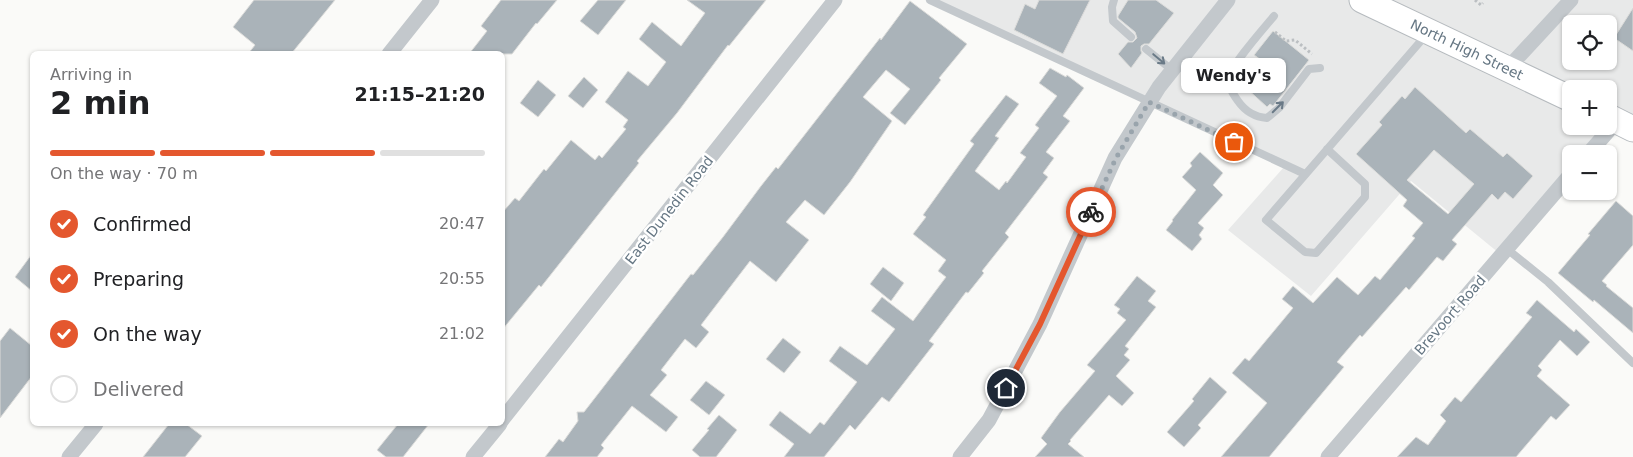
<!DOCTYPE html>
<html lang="en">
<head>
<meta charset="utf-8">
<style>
	body { margin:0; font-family:"DejaVu Sans",sans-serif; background:#f6f6f6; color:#202124; height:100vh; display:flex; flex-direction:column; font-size:19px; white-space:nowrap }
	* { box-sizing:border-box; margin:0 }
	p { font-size:16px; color:#757577 }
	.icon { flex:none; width:28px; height:28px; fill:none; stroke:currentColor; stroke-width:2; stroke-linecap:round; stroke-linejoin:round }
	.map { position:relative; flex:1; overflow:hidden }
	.side { position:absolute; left:30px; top:51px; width:475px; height:375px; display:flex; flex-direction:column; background:#fff; border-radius:8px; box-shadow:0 1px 4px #0004 }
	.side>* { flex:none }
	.tools { position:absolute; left:1562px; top:15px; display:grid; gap:10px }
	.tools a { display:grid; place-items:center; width:55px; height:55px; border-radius:8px; background:#fff; box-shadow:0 1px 4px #0004; font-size:25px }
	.pin { position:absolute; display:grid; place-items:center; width:42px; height:42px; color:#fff; margin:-21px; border:2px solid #fff; border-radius:50%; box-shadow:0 1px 5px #0007 }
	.courier { position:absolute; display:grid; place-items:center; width:50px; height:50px; margin:-25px; border:4px solid #e4572e; border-radius:50%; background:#fff; color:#222; box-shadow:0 1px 6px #0007 }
	.bubble { position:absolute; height:35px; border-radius:8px; background:#fff; box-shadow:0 1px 4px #0004; font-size:16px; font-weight:700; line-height:35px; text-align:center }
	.overview em { font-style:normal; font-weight:700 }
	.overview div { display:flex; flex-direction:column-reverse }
	.overview { display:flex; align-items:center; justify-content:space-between; height:85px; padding:0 20px }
	h1 { font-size:32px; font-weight:700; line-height:38px }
	.bar { display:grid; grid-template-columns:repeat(4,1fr); gap:8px 5px; align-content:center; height:60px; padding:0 20px }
	.bar i { height:6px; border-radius:4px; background:#e0e0e0 }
	.bar .current { background:#e4572e }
	.bar p { grid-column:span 4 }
	ol { padding:0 20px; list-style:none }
	li { display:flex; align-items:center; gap:15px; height:55px }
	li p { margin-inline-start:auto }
	li .icon { padding:5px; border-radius:50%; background:#e4572e; color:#fff; stroke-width:4 }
	li:last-child { color:#757577 }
	li i { width:28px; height:28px; border:2px solid #e0e0e0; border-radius:50% }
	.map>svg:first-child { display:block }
	.built { fill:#e8e9e9; fill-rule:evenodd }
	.building { fill:#aab3b9; stroke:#dcdcda; fill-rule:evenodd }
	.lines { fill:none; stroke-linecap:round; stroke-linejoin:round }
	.primary-casing { stroke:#b5babe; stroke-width:27 }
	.path { stroke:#bbbfc2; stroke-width:3; stroke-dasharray:2.5 2.5; stroke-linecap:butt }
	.service { stroke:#c3c8cc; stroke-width:8 }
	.minor { stroke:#c3c8cc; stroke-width:15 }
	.primary { stroke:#fff; stroke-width:25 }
	.oneway { stroke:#6a7a87 }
	.done { stroke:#99a4ac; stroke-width:5; stroke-dasharray:0 9 }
	.route { stroke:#e4572e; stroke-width:6 }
	.labels { text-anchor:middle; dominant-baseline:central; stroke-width:5; stroke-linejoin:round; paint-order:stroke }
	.street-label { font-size:14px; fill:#657683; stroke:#fff }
</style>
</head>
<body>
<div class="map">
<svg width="1633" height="457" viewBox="0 0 1633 457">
	<rect width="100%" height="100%" fill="#fafaf8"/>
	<path class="built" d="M931,0H1633V133L1615,125L1591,154H1571V178L1505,258L1411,181L1311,296L1228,230L1284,167ZM1571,24H1609V61H1571ZM1571,89H1609V126H1571Z"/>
	<g class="building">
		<path d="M254,0H335L291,54H248L255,45L233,27Z"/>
		<path d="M501,0H557L537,24L536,23L512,54H469L487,31L481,26Z"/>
		<path d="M598,0H626L598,35L580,21Z"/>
		<path d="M687,0H766L729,46L728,45L677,113L637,161L639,163L541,287L539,285L502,330V213L515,198L519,201L544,169L546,171L571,140L595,160L599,155L602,158L626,129L623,127L628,120L605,102L628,71L648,86L666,62L639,39L652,22L681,46L705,13Z"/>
		<path d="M1039,0H1090L1063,54L1014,30L1025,4L1035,9Z"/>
		<path d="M1128,0H1156L1174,13L1149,44H1144L1141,46V51L1142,53L1131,68L1118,54L1128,42H1133L1137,38L1135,32L1118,18V16Z"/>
		<path d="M910,1L967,44L939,78L941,80L905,125L890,113L910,89L886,70L863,97L892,121L850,182L824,215L805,200L786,222L809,240L776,282L750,261L701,325L709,332L696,348L685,339L661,370L667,375L650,395L678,417L666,432L632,406L601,445L604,448L597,457H545L559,439L563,442L578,421L577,412H584L674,296L691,274L693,275L723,237L761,186L776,167L778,169L880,38L881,40Z"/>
		<path d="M1633,8V51L1614,38Z"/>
		<path d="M1273,31L1309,60L1273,106L1270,104L1267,107L1245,87L1264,62L1254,55Z"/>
		<path d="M1050,68L1066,77L1067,75L1084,88L1063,116L1070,121L1046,152L1054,158L1043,173L1048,177L1005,233L1009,237L982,271L984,273L968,293L966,292L929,341L934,344L889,402L882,397L855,430L850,425L824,457H784L794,444L769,425L780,411L810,434L820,422L824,425L857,382L829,361L840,346L867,365L895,329L871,311L882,297L913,321L946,277L938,271L946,260L913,234L926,217L923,215L974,144L970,141L1006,95L1019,104L995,136L999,138L975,171L999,190L1006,181L1007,183L1026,157L1020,153L1039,128L1035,125L1057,96L1039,83Z"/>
		<path d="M584,77L598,90L583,108L568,96Z"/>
		<path d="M538,80L556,95L538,117L520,103Z"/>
		<path d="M1415,87L1466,133L1470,129L1503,157L1507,153L1533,176L1513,199L1505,192L1498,200L1492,194L1452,240L1457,244L1443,261L1437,257L1409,290L1406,287L1362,337L1360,335L1337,362L1344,367L1269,457H1221L1267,403L1232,373L1245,358L1249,361L1293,308L1282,299L1293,286L1313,303L1337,277L1358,295L1375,276L1380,280L1415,238L1412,236L1423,223L1403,206L1407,200L1356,154L1382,125L1379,122L1402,96L1405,99ZM1434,150L1474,184L1448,214L1407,180Z"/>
		<path d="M1200,152L1223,173L1213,185L1223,195L1198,223L1204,228L1199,235L1202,239L1192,251L1166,230L1173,221L1172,220L1196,190L1182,177L1192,166L1190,163Z"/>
		<path d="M1616,201L1633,216V245L1602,281L1607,285L1606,286L1633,308V333L1594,300L1593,302L1558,273L1590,235L1588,234Z"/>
		<path d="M32,254V291L15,277Z"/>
		<path d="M883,267L904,283L891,301L870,284Z"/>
		<path d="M1137,276L1156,291L1148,301L1156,307L1125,346L1129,349L1124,355L1130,360L1116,376L1134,393L1122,406L1109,395L1070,440L1071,441L1068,444L1084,457H1035L1047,444L1041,438L1060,412L1095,371L1087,365L1126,320L1117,313L1120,309L1114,305Z"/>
		<path d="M1537,300L1574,332L1576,329L1590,342L1577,356L1560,340L1538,366L1542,370L1537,376L1570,405L1556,420L1551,416L1516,457H1397L1416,437L1428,445L1446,421L1440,415L1455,397L1461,402L1532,317L1526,313Z"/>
		<path d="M10,328L32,346V376L0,418V341Z"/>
		<path d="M783,338L801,352L784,373L766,359Z"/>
		<path d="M1210,377L1227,392L1198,425L1201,428L1184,447L1167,432L1194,401L1192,399Z"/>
		<path d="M706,381L725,395L709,415L690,400Z"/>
		<path d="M719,415L737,430L716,457H700L692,450L709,430L707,429Z"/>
		<path d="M169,424H186L202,436L185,457H143Z"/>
		<path d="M398,424H429L403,457H386L377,450Z"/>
	</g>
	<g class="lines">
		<defs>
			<g id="primary">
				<path id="s1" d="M1362,0L1571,99"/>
				<path d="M1609,117L1633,129"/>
			</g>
		</defs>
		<use href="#primary" class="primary-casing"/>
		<g class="path">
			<path d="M1475,0L1481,5L1483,3"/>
			<path d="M1275,32L1286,41L1295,40L1312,54"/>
		</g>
		<g class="service">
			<path d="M930,0L1305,174"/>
			<path d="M1114,0L1112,7L1113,21L1131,37"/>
			<path d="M1274,16C1265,27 1229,67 1229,79C1229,88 1233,94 1238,101C1245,111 1254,117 1267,118L1279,108L1309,69L1320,68"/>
			<path d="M1146,49L1172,70"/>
			<path d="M1327,149L1365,184V197L1316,253L1305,252L1266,220L1426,35"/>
			<path d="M1507,249L1548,282L1633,363"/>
		</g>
		<g class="minor">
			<path d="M389,54L432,0"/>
			<path d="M1507,69L1571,0"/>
			<path d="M1588,154L1617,121"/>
			<path d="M502,420L835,0"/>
			<path d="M69,457L96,424"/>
			<path d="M473,457L500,424"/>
			<path d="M960,457L989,420L1040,324L1115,158L1159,87L1228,0"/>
			<path d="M1328,457L1571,174"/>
		</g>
		<use href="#primary" class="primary"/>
	</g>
	<defs><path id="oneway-shaft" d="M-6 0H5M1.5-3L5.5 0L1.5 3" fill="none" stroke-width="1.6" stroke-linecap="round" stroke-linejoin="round" transform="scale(1.25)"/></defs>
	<g class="oneway">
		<use href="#oneway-shaft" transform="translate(1159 59) rotate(40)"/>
		<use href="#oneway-shaft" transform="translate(1278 107) rotate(-45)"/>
	</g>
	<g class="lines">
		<path class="done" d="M1091,212L1116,158L1149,102L1234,142"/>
		<path class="route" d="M1006,388L1040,324L1091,212"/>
	</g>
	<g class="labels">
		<g class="street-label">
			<text stroke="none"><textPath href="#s1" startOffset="116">North High Street</textPath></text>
			<text transform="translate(669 210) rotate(-52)">East Dunedin Road</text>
			<text transform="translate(1450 315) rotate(-49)">Brevoort Road</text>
		</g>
	</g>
</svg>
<div class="tools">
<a><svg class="icon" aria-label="locate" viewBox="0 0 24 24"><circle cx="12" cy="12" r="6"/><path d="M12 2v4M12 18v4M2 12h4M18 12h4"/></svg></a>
<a>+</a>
<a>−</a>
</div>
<div class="pin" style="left:1234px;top:142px;background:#ea580c"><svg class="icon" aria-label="bag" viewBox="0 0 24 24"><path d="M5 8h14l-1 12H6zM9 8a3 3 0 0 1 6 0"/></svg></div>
<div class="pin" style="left:1006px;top:388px;background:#1f2937"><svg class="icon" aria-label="home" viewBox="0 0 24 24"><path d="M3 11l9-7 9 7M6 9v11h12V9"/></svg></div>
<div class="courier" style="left:1091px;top:212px"><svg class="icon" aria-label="bike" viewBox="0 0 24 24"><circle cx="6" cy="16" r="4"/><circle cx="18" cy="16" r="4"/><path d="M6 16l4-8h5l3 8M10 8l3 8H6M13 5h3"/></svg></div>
<div class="bubble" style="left:1181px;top:58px;width:105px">Wendy's</div>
<section class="side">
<div class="overview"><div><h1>2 min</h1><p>Arriving in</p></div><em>21:15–21:20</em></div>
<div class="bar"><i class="current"></i><i class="current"></i><i class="current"></i><i></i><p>On the way · 70 m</p></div>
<ol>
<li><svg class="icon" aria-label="check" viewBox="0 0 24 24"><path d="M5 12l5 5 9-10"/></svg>Confirmed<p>20:47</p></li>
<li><svg class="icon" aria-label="check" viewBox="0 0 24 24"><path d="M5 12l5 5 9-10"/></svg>Preparing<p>20:55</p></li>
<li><svg class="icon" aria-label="check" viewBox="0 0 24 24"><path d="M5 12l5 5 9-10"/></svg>On the way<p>21:02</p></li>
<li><i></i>Delivered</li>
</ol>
</section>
</div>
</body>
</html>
